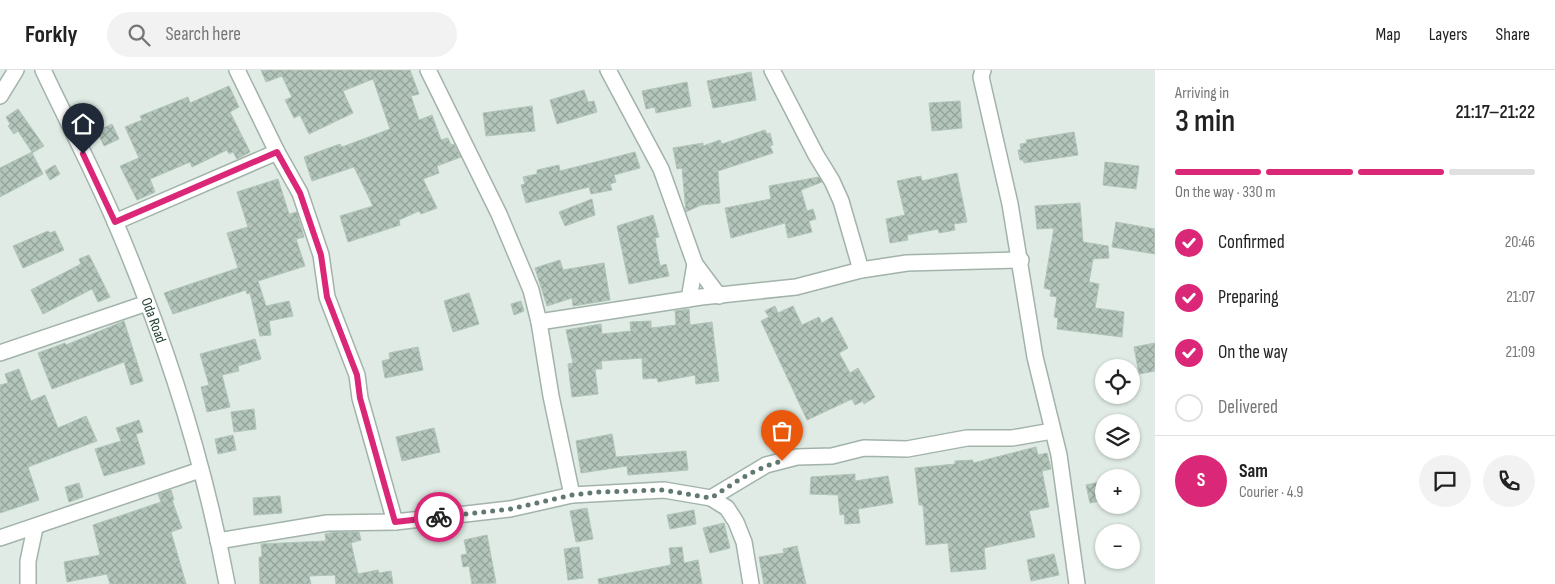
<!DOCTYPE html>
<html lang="en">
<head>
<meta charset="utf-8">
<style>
	body { margin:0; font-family:"Sofia Sans Condensed",sans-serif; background:#f2f2f2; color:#222; height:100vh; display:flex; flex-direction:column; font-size:19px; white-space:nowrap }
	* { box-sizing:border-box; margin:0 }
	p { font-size:16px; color:#767676 }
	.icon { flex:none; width:28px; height:28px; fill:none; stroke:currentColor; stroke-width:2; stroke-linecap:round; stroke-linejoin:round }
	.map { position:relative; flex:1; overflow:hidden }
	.side { display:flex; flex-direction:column; background:#fff; width:400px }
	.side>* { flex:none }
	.buttons { position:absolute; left:1095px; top:289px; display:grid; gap:10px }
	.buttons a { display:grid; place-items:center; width:45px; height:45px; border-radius:50%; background:#fff; box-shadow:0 1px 4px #0004; font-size:25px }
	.pin { position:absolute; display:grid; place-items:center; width:42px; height:42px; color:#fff; margin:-51px -21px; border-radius:50% 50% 50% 0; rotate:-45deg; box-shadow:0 0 5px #0007 }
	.pin .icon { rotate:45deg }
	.courier { position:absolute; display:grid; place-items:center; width:50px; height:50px; margin:-25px; border:4px solid #db2777; border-radius:50%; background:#fff; color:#222; box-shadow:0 1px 6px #0007 }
	.summary em { font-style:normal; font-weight:600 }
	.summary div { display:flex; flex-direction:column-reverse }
	.summary { display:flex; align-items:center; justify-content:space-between; height:85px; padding:0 20px }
	h1 { font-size:32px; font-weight:600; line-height:38px }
	.bar { display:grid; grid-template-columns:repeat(4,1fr); gap:8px 5px; align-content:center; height:60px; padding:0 20px }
	.bar i { height:6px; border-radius:4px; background:#e0e0e0 }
	.bar .on { background:#db2777 }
	.bar p { grid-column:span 4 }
	.line { display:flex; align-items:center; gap:12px; padding:0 20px; border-top:1px solid #e0e0e0 }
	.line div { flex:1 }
	.round { display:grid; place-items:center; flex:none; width:52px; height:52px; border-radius:26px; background:#f2f2f2 }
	ol { padding:0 20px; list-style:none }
	li { display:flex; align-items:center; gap:15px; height:55px }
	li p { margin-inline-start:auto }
	li .icon { padding:5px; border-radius:50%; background:#db2777; color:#fff; stroke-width:4 }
	li:last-child { color:#767676 }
	li i { width:28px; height:28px; border:2px solid #e0e0e0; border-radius:50% }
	header { display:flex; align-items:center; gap:30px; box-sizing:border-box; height:70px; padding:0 25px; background:#fff; border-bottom:1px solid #e0e0e0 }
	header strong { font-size:24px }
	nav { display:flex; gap:28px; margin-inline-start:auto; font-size:18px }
	.search { width:350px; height:45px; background:#f2f2f2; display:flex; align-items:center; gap:12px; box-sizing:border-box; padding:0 18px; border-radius:28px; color:#767676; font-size:19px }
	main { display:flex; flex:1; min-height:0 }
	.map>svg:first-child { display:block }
	.building { fill:url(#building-cross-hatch); stroke:#b1c5ba }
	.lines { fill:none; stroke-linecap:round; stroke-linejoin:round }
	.minor-casing { stroke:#a2b3aa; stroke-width:18 }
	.minor { stroke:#fff; stroke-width:15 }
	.done { stroke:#62796f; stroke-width:5; stroke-dasharray:0 9 }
	.route { stroke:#db2777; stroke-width:6 }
	.labels { text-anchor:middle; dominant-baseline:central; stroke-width:4; stroke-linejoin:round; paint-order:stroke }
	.street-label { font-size:15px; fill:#1f3c30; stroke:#eff8f2 }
</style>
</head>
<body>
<header>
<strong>Forkly</strong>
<div class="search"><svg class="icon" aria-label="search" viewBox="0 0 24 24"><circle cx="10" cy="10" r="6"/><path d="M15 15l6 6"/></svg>Search here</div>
<nav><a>Map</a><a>Layers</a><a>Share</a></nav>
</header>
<main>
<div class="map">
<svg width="1155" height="514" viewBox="0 0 1155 514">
	<defs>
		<pattern id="building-cross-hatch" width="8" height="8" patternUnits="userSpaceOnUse" patternTransform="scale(1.25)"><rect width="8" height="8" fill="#b4c6bc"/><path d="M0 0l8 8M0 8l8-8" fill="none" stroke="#92a299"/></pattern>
	</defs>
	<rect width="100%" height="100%" fill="#dfebe4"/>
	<g class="building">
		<path d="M261,0H410L419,24L411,26L419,50L432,45L441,70L448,68L451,75L454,74L461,87L437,96L439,103L423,109L437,138L421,144L419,141L399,150L400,155L348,172L340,146L373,136L354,97L312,111L304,87L340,74L342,77L390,59L373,9L343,21L353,43L309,64L300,45L294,48L285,30L292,27L282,6L266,12Z"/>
		<path d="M751,2L756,30L713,38L707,11Z"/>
		<path d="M687,12L691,36L656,43L655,37L646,39L642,21Z"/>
		<path d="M229,16L239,37L230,42L250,82L237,89L233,82L229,84L227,80L192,97L190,92L150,109L155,122L137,130L120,96L139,88L125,57L142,50L140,46L188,27L190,33Z"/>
		<path d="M584,20L588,32L594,31L597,42L557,54L550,30Z"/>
		<path d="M960,31L962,58L932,61L929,33Z"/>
		<path d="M532,36L535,61L486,66L483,43Z"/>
		<path d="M18,39L44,76L32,83L43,104L0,127V98L32,82L18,61L14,64L8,56L10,54L6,47Z"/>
		<path d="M112,54L119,69L104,76L97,61Z"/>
		<path d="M765,60L767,64L770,63L773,75L770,76L773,83L718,101L720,133L701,135L686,142L682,98L677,99L673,78L703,73V76L720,70L722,74Z"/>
		<path d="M1074,62L1078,85L1024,93L1023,90H1020L1018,80H1021L1020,74L1027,73L1026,70Z"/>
		<path d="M635,82L640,98L614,105L616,112L610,114L612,120L591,124L589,117L526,133L521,115L525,114L523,107L537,104V100L559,95L560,101Z"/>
		<path d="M1105,92L1139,96L1136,119L1103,115Z"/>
		<path d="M55,95L60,104L50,110L45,101Z"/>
		<path d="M957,103L967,152L954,154L955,160L939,163L938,159L907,165L908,170L890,173L886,149L905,145L897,111L921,106L922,111Z"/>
		<path d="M819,107L822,112L801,120L807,141L813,139L816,149L809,151L812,162L788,168L785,153L731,168L725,138L771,129L769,116Z"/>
		<path d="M278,109L289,144L297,142L299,150L304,167L296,169L305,196L258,211L266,236L289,231L293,246L269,251L271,265L260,266L250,223L247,224L246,220L173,244L164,223L238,198L227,163L248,157L237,122Z"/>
		<path d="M592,129L595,145L565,156L559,142Z"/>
		<path d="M1080,133L1083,172L1108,176L1109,188L1093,189L1089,212L1099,214L1095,238L1124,242L1122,267L1057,259L1058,248L1054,247L1057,227L1050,226L1051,220L1044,218L1054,158L1037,159L1035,136Z"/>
		<path d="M653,145L659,167L655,168L660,196L666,194L669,206L629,214L617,156Z"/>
		<path d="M1116,152L1155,159V184L1112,177Z"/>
		<path d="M48,161L50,163L55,161L64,180L23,198L13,176Z"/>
		<path d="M89,185L110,227L98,232L92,219L43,244L31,220L81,194L79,189Z"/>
		<path d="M560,190L563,200L604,193L610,230L573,236L572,228L547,236L535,198Z"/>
		<path d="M469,223L479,254L453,262L444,231Z"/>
		<path d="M521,231L524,241L514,245L511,234Z"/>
		<path d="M775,236L778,243L793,236L802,255L819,247L822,253L832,247L848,278L839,283L850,303L858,298L875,327L864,334L863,331L855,335L852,329L807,350L761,251L769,247L765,241Z"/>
		<path d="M689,239L690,255L712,252L719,311L696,314L695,305L658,312L657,308L643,309L642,288L601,291L602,299H595L598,324L572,327L568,294L573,293L566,260L601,254L602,264L631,261L630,252L651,251V258L676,255L675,241Z"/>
		<path d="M124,251L143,311L131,315L124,292L52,319L38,283L65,273L66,275Z"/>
		<path d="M255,269L261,289L238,296L239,301L222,305L230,337L207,342L201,317L209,315L200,284Z"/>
		<path d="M1155,273V301L1139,304L1134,277Z"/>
		<path d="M418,277L423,300L385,308L382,291L390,289L389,283Z"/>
		<path d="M19,299L31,331L45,325L58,358L86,346L97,371L28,397L39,430L0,443V315L8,313L5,304Z"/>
		<path d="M254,339L256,359L234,362L231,342Z"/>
		<path d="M139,350L143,362L136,364L145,394L104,406L95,379L121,371L116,358Z"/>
		<path d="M434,358L440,382L402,391L396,367Z"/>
		<path d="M612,364L616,387L686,381L688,400L628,405L627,396L581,403L576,371Z"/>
		<path d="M233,365L236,380L218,384L215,369Z"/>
		<path d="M1036,377L1038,385L1047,383L1051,399L1042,401L1049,437L1029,441L1035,467L984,478L986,499L951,502L948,473L926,475L923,435H919L915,398L955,394V391L973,390V393Z"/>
		<path d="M855,404V411L888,406L893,433L858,439L860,453L845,454L844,444L840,445L838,425L810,424L811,407Z"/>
		<path d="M1104,411V430L1090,433L1086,415Z"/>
		<path d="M79,413L83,427L69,432L65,417Z"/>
		<path d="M171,420L174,430H172L182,458L171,462L186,514H110L107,504L67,512L64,492L100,485L93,455L161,432L158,424Z"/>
		<path d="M280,426L282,443L254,445L253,428Z"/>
		<path d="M587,438L593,469L576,472L570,441Z"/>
		<path d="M694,440L696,454L670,459L667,445Z"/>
		<path d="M724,453L730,478L710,483L703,458Z"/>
		<path d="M334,462H359L361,470L351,473L358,504L378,500L379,503L391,501L393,514H336L335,505L309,506L311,514H260L259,487H262L261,474L326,471L325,464Z"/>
		<path d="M487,465L496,513L472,514L469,496L463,497L461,485L467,484L464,470Z"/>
		<path d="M797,476L806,514H764L759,487L784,483L783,479Z"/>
		<path d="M579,477L583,508L568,510L564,479Z"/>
		<path d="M682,477L684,493L698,490L702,514H599L598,509L671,495L669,478Z"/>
		<path d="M1054,484L1059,505L1031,511L1027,490Z"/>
	</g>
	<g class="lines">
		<defs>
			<g id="minor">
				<path id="s1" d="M43,0C67,51 94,102 116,154C165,269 204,391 227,514"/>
				<path d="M237,0L277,82L300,123L321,185L327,227L357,305L360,328L395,452"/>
				<path d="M428,0L499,144L531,220L539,252L551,326L572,425"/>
				<path d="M608,0L661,99L695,194L719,226"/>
				<path d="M772,0L816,85L832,111L841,131L861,200"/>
				<path d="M983,0L981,7L1010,134L1035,287L1059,385L1077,514"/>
				<path d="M0,26L16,0"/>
				<path d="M115,152L277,82"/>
				<path d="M689,229L695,194"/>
				<path d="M539,252L701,227L796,217L861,200L907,193L1021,190"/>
				<path d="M0,283L147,233"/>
				<path d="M711,428L766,395L797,387L832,386L864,378L907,379L967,368H1012L1052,361"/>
				<path d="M0,468L200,400"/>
				<path d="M218,471L327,453L395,452L510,439L572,425L664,420L711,428L727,438L736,452L744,472L751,514"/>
				<path d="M28,514V491L35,458"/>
			</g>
		</defs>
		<use href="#minor" class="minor-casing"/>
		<use href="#minor" class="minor"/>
	</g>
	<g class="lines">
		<path class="done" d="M439,447L510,439L572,425L598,422L664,420L711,428C734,413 755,398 782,391"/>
		<path class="route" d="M83,84L115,152L277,82L300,123L321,185L327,227L357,305L360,328L395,452L439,447"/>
	</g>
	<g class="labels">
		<g class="street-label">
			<text stroke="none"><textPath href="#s1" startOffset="274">Oda Road</textPath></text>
		</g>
	</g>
</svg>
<div class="buttons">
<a><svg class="icon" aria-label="locate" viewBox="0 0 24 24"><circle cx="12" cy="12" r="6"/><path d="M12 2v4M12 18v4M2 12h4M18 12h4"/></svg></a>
<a><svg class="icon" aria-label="layers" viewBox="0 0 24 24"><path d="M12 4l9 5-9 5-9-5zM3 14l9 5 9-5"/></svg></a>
<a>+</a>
<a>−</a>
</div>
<div class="pin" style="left:782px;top:391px;background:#ea580c"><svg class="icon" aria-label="bag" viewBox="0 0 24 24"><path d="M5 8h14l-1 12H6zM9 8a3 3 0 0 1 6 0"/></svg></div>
<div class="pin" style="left:83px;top:84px;background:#1f2937"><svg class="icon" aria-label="home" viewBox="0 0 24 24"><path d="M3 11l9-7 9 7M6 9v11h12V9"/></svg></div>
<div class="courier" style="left:439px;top:447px"><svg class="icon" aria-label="bike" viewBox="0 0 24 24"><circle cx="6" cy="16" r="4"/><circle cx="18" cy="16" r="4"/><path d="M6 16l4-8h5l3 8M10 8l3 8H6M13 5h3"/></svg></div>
</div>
<section class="side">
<div class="summary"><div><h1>3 min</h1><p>Arriving in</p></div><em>21:17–21:22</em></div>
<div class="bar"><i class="on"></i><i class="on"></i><i class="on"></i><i></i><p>On the way · 330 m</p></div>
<ol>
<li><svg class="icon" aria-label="check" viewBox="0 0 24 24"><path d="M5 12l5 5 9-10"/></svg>Confirmed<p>20:46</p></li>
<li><svg class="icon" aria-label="check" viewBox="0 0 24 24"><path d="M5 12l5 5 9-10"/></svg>Preparing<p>21:07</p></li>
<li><svg class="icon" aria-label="check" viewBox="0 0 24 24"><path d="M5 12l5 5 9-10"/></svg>On the way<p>21:09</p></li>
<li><i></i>Delivered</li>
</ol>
<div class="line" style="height:90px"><b class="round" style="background:#db2777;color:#fff">S</b><div><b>Sam</b><p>Courier · 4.9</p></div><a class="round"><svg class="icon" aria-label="chat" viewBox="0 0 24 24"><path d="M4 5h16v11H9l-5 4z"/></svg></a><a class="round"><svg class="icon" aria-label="phone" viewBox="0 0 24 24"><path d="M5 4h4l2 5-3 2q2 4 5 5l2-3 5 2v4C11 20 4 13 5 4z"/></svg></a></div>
</section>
</main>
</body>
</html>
